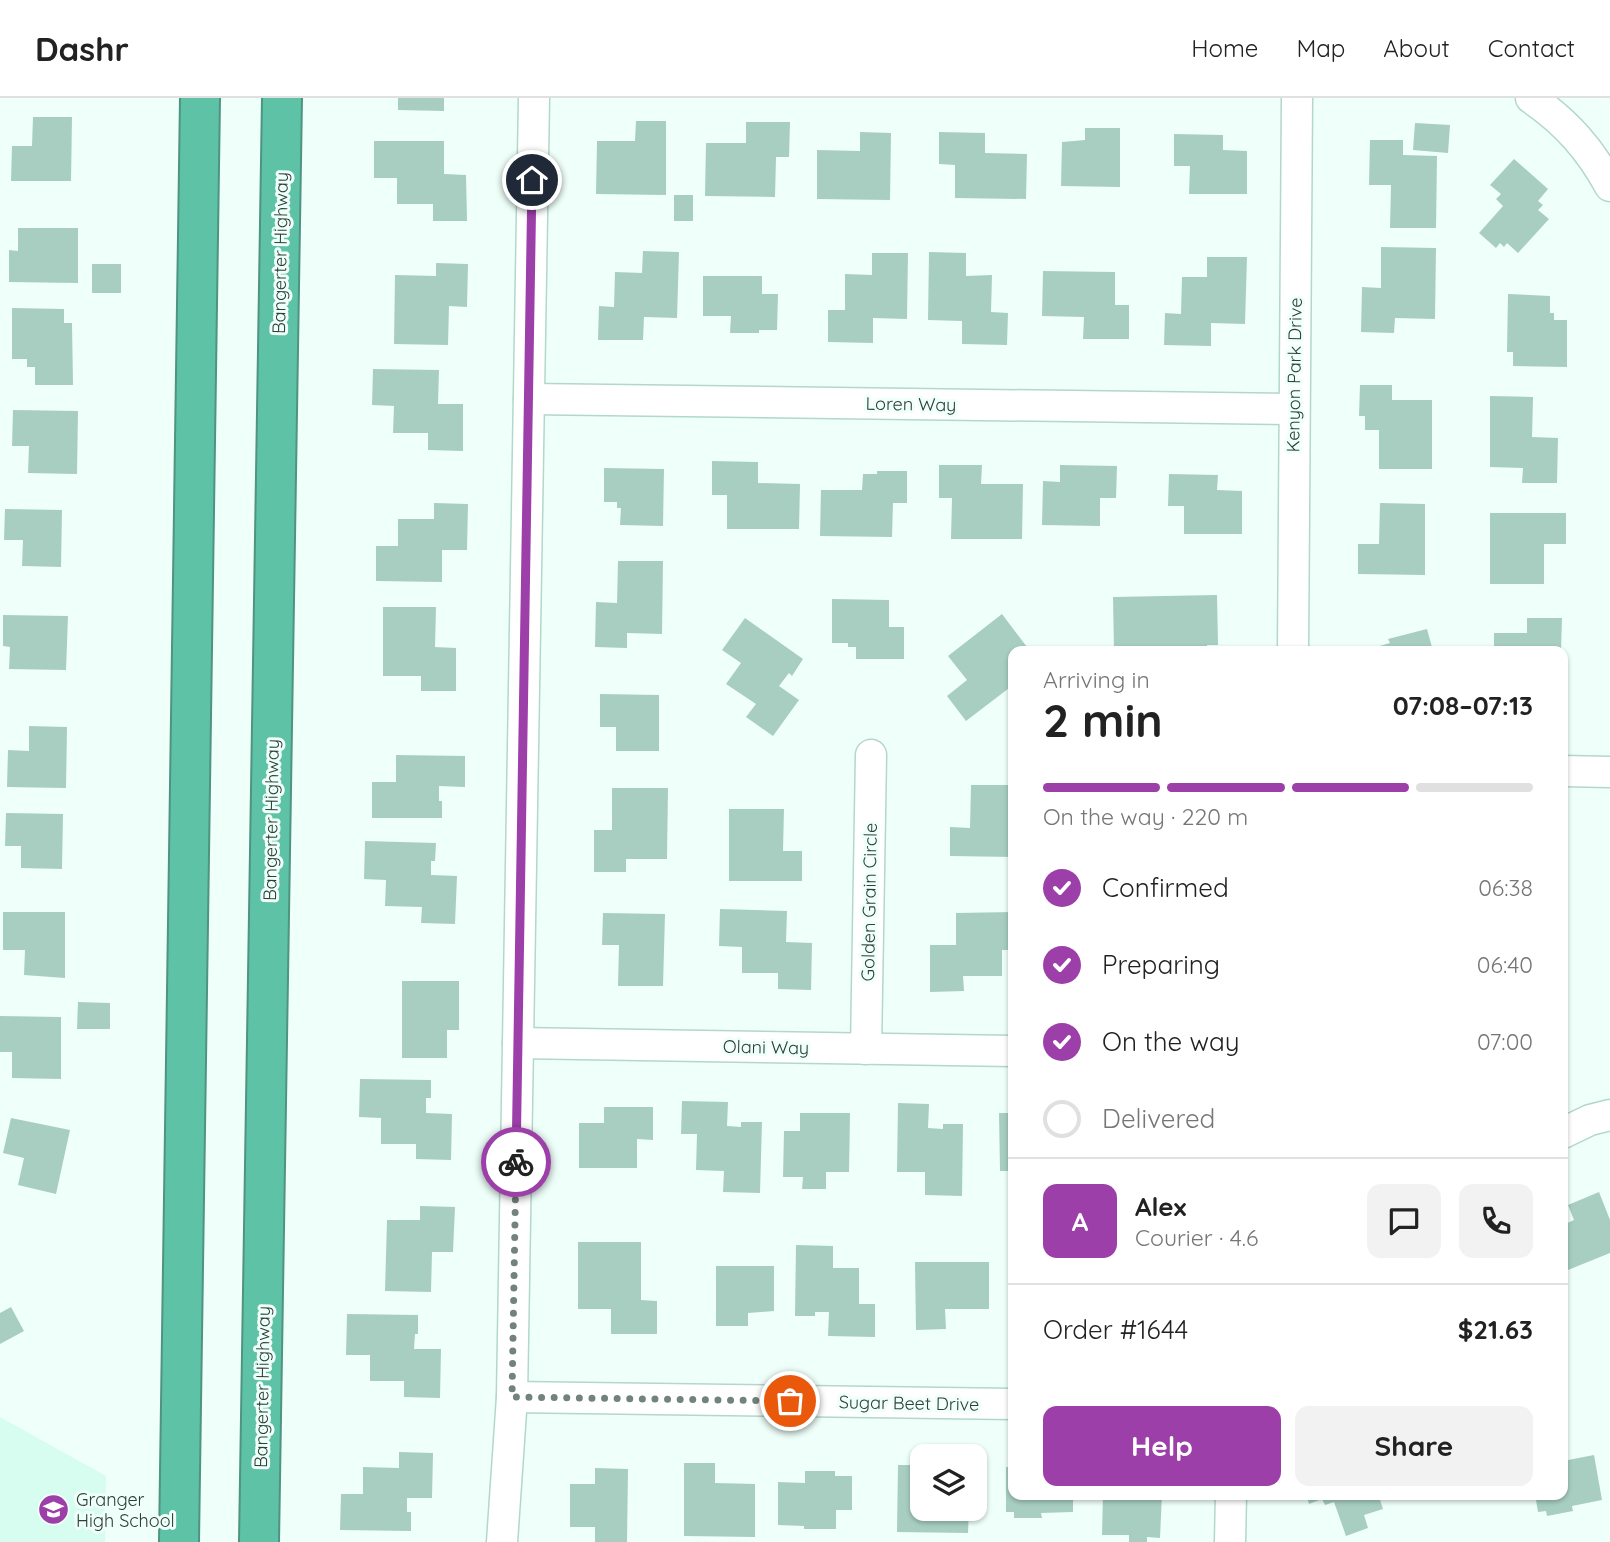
<!DOCTYPE html>
<html lang="en">
<head>
<meta charset="utf-8">
<style>
	body { margin:0; font-family:Quicksand,sans-serif; background:#f2f2f2; color:#222; height:100vh; display:flex; flex-direction:column; font-size:26px; white-space:nowrap }
	* { box-sizing:border-box; margin:0 }
	p { font-size:23px; color:#767676 }
	.icon { flex:none; width:38px; height:38px; fill:none; stroke:currentColor; stroke-width:2; stroke-linecap:round; stroke-linejoin:round }
	.map { position:relative; flex:1; overflow:hidden }
	.details { position:absolute; left:1008px; top:548px; width:560px; height:854px; display:flex; flex-direction:column; background:#fff; border-radius:14px; box-shadow:0 2px 5px #0004 }
	.details>* { flex:none }
	.buttons { position:absolute; left:910px; top:1346px; display:grid; gap:14px }
	.buttons a { display:grid; place-items:center; width:77px; height:77px; border-radius:14px; background:#fff; box-shadow:0 2px 5px #0004; font-size:35px }
	.pin { position:absolute; display:grid; place-items:center; width:60px; height:60px; color:#fff; margin:-30px; border:4px solid #fff; border-radius:50%; box-shadow:0 2px 7px #0007 }
	.courier { position:absolute; display:grid; place-items:center; width:70px; height:70px; margin:-35px; border:5px solid #9c3fa8; border-radius:50%; background:#fff; color:#222; box-shadow:0 2px 9px #0007 }
	.summary em { font-style:normal; font-weight:700 }
	.summary div { display:flex; flex-direction:column-reverse }
	.summary { display:flex; align-items:center; justify-content:space-between; height:119px; padding:0 35px }
	h1 { font-size:46px; font-weight:700; line-height:52px }
	.bar { display:grid; grid-template-columns:repeat(4,1fr); gap:10px 7px; align-content:center; height:84px; padding:0 35px }
	.bar i { height:9px; border-radius:5px; background:#e0e0e0 }
	.bar .on { background:#9c3fa8 }
	.bar p { grid-column:span 4 }
	.line { display:flex; align-items:center; gap:18px; padding:0 35px; border-top:2px solid #e0e0e0 }
	.line div { flex:1 }
	.round { display:grid; place-items:center; flex:none; width:74px; height:74px; border-radius:14px; background:#f2f2f2 }
	ol { padding:0 35px; list-style:none }
	li { display:flex; align-items:center; gap:21px; height:77px }
	li p { margin-inline-start:auto }
	li .icon { padding:7px; border-radius:50%; background:#9c3fa8; color:#fff; stroke-width:4 }
	li:last-child { color:#767676 }
	li i { width:38px; height:38px; border:4px solid #e0e0e0; border-radius:50% }
	.action { display:flex; gap:14px; margin-top:auto; padding:14px 35px }
	.action a { flex:1; height:80px; border-radius:14px; background:#9c3fa8; color:#fff; font-size:28px; font-weight:700; line-height:80px; text-align:center }
	.action a+a { background:#f2f2f2; color:#222 }
	header { display:flex; align-items:center; gap:42px; box-sizing:border-box; height:98px; padding:0 35px; background:#fff; border-bottom:2px solid #e0e0e0 }
	header strong { font-size:33px }
	nav { display:flex; gap:38px; margin-inline-start:auto; font-size:24px }
	.map>svg:first-child { display:block }
	.built { fill:#d7fdf0 }
	.building { fill:#a8cec2 }
	.lines { fill:none; stroke-linecap:round; stroke-linejoin:round }
	.street-casing { stroke:#b2d8cb; stroke-width:33 }
	.highway-casing { stroke:#4e9480; stroke-width:42 }
	.street { stroke:#fff; stroke-width:30 }
	.highway { stroke:#5ec2a6; stroke-width:38 }
	.done { stroke:#72827c; stroke-width:7; stroke-dasharray:0 12.6 }
	.route { stroke:#9c3fa8; stroke-width:9 }
	.labels { text-anchor:middle; dominant-baseline:central; stroke-width:6; stroke-linejoin:round; paint-order:stroke }
	.street-label { font-size:18px; fill:#2f3e39; stroke:#effff9 }
	.poi-label { font-size:18px; fill:#2f3e39; stroke:#effff9; text-anchor:start }
</style>
</head>
<body>
<header>
<strong>Dashr</strong>
<nav><a>Home</a><a>Map</a><a>About</a><a>Contact</a></nav>
</header>
<div class="map">
<svg width="1610" height="1444" viewBox="0 0 1610 1444">
	<rect width="100%" height="100%" fill="#effff9"/>
	<path class="built" d="M0,1319L106,1378L105,1444H0Z"/>
	<g class="building">
		<path d="M398,0H444V13L398,12Z"/>
		<path d="M33,19H72L71,83H11L12,48H32Z"/>
		<path d="M636,23H666V97L596,96L597,43H635Z"/>
		<path d="M746,24H790L789,59H776L775,99L705,98L706,45H746Z"/>
		<path d="M1415,25L1450,27L1448,55L1413,52Z"/>
		<path d="M1085,30H1120V89L1061,88L1062,44L1085,42Z"/>
		<path d="M860,34L891,35L890,102L817,101V52L860,53Z"/>
		<path d="M939,34L985,35V55L1027,56L1026,101L955,100V67L939,66Z"/>
		<path d="M1174,36L1223,37V52L1247,53V96H1189L1190,68H1174Z"/>
		<path d="M1370,42H1403V57L1437,58L1436,130H1390L1391,87H1369Z"/>
		<path d="M374,43H444V76L466,77L467,123H433V106H397V80H374Z"/>
		<path d="M1514,61L1548,91L1538,103L1543,107L1538,112L1549,121L1518,155L1507,145L1504,149L1500,145L1496,150L1479,135L1503,108L1496,101L1501,96L1490,87Z"/>
		<rect x="674" y="97" width="19" height="26"/>
		<path d="M18,130H78V185L9,184V152L18,153Z"/>
		<path d="M1381,149L1436,150L1435,221L1395,220L1394,235L1361,234L1362,189L1381,190Z"/>
		<path d="M643,153L679,154L677,220L644,219L643,242H598L599,208L614,209L615,174L642,175Z"/>
		<path d="M929,154L966,155V178L992,177L991,214L1008,215L1007,247L962,246V223L928,222Z"/>
		<path d="M872,155H908L907,221L873,220V245L828,244V212H845V176L872,177Z"/>
		<path d="M1207,159H1247L1245,226L1211,225V248L1164,247L1165,215L1181,216L1182,179H1207Z"/>
		<path d="M436,165L468,166L467,209L449,208L448,247L394,246L395,177L436,178Z"/>
		<rect x="92" y="166" width="29" height="29"/>
		<path d="M1043,173L1115,174V207H1129V241H1083L1084,219L1042,218Z"/>
		<path d="M703,178H762V196H778L777,232H759V235H730L731,218H703Z"/>
		<path d="M1508,196L1550,198V215H1554V222H1567V269L1513,268V254H1507Z"/>
		<path d="M12,210L64,211V225H72L73,287H35V269H27V261H12Z"/>
		<path d="M373,271L439,272L438,306H463V353L428,352V335H393L394,308L372,307Z"/>
		<path d="M1360,287H1392V302H1432V371H1379V332H1365V318H1359Z"/>
		<path d="M1490,298L1533,299L1532,339L1558,340L1557,385H1522L1523,370L1490,369Z"/>
		<path d="M13,312L78,313L77,376L28,375L29,348H12Z"/>
		<path d="M712,363L758,364V385L800,386L799,431H727V397H712Z"/>
		<path d="M939,367H982L981,386H1023L1022,441H951L952,400H939Z"/>
		<path d="M1060,367L1117,368L1116,400H1100V428L1042,427L1043,383L1060,384Z"/>
		<path d="M604,370L664,371L663,428L620,427L621,410H617V404H604Z"/>
		<path d="M877,373H907V405H893L892,439L820,438L821,392H862L863,376H877Z"/>
		<path d="M1169,376L1218,377L1217,392L1242,393V436H1184V408H1168Z"/>
		<path d="M434,405L468,406L467,452H442V484L376,483V448H398V421H434Z"/>
		<path d="M1380,405L1425,406V477L1358,476V446H1379Z"/>
		<path d="M5,411L62,412L61,469L22,468L23,442H4Z"/>
		<path d="M1490,415H1566V446H1544V486H1490Z"/>
		<path d="M618,463H663L662,536L627,535V550L595,549L596,504L617,505Z"/>
		<path d="M1217,497L1218,547H1207V553H1114L1113,499Z"/>
		<path d="M832,501L889,502V529H904V561H856V549H848V545H832Z"/>
		<path d="M383,509H436L435,549L456,550V593H421V578H383Z"/>
		<path d="M1002,516L1030,553H1013V587L966,623L947,598L967,582L948,558Z"/>
		<path d="M3,517L68,518L66,572L9,571L10,549L3,548Z"/>
		<path d="M745,520L803,561L792,578L789,575L779,588L799,602L773,638L746,619L756,606L726,586L741,565L722,552Z"/>
		<path d="M1527,520H1562L1561,553H1494V535H1527Z"/>
		<path d="M1427,531L1433,553H1363L1390,545L1388,541Z"/>
		<path d="M600,596L659,597V653H616V629H600Z"/>
		<path d="M29,628L67,629L66,690L7,689L8,652L29,653Z"/>
		<path d="M396,657L465,658V689L439,688V703H442V720H372V684H396Z"/>
		<path d="M971,687H1013V759L950,758V729L970,730Z"/>
		<path d="M612,690H668L667,761H626V774H594V732H612Z"/>
		<path d="M729,711H784L783,753H802V783H729Z"/>
		<path d="M6,715L63,716L62,771L21,770V748H5Z"/>
		<path d="M365,743L436,745L435,763H431V777L457,778L455,826L421,825L422,809L385,808L386,782L364,781Z"/>
		<path d="M720,811L787,813L786,844L812,845L811,892L778,891V875H742V849L719,848Z"/>
		<path d="M3,814H65V880L24,877L25,852H3Z"/>
		<path d="M1013,814V852H1002V878H963L964,893L930,894V847H956V815Z"/>
		<path d="M603,815L665,816L663,888H618L619,847H602Z"/>
		<path d="M402,883H459V932H447V960H402Z"/>
		<path d="M78,904L110,905V931H77Z"/>
		<path d="M0,918L61,919V981L12,980V954H0Z"/>
		<path d="M360,981L431,982V1000H426V1015L452,1016L451,1062L416,1061V1046H381V1020L359,1019Z"/>
		<path d="M682,1003L728,1004L727,1028L741,1029V1024H762L760,1095L723,1094L724,1073L696,1072L697,1036H681Z"/>
		<path d="M898,1005L929,1006L928,1030L943,1031V1026H963L962,1098L925,1097V1074H897Z"/>
		<path d="M604,1009H653V1042L637,1041V1070H579V1025H604Z"/>
		<path d="M800,1015H850L849,1074H826V1091H802L803,1079H783L784,1033H800Z"/>
		<path d="M999,1015H1013V1073H1000Z"/>
		<path d="M11,1020L70,1032L56,1096L18,1087L24,1060L3,1055Z"/>
		<path d="M1599,1094L1610,1122V1155L1568,1172L1563,1160V1127L1574,1122L1568,1107Z"/>
		<path d="M420,1108L455,1109L453,1154H432L431,1194L385,1193L387,1122H420Z"/>
		<path d="M578,1144H641V1202L657,1203V1236H611V1211H578Z"/>
		<path d="M796,1147L833,1148V1170H859V1206H875V1239L828,1238L829,1214H815V1218H795Z"/>
		<path d="M915,1164H989V1211H945L946,1231L916,1232Z"/>
		<path d="M716,1168H774V1213L748,1215V1228H716Z"/>
		<path d="M11,1209L24,1233L0,1246V1215Z"/>
		<path d="M347,1216L418,1217V1236H415L414,1251H441L440,1300L404,1299V1283H370V1257H346Z"/>
		<path d="M399,1354L433,1355L432,1400H407V1414H411V1433L340,1432L341,1396H363V1369L399,1370Z"/>
		<path d="M1594,1357L1602,1402L1572,1408L1573,1413L1547,1418L1546,1413L1538,1414L1535,1396H1563V1363Z"/>
		<path d="M684,1365H715V1385L755,1386V1439L684,1438Z"/>
		<path d="M898,1367H922V1410H969L968,1435L897,1434Z"/>
		<path d="M1006,1369H1013V1396H1073V1414L1041,1415L1042,1420H1014V1414H1006Z"/>
		<path d="M595,1370L628,1371L627,1444H595V1429H570V1386H595Z"/>
		<path d="M805,1373H835V1378H852V1412H836V1431H804V1428L778,1427V1384L805,1385Z"/>
		<path d="M1103,1396H1162L1160,1440L1147,1439V1444H1129V1437H1102Z"/>
		<path d="M1306,1396H1378L1383,1411L1364,1417L1368,1430L1346,1438L1334,1404L1325,1407L1322,1401L1309,1406Z"/>
	</g>
	<g class="lines">
		<defs>
			<g id="street">
				<path d="M1531,0C1566,24 1590,51 1610,88"/>
				<path d="M529,301L1294,311"/>
				<path d="M1293,553L1297,0"/>
				<path d="M1563,673L1610,674"/>
				<path d="M518,945L1013,953"/>
				<path d="M866,951L871,657"/>
				<path d="M1563,1035L1590,1022L1610,1017"/>
				<path d="M512,1299L1013,1306"/>
				<path d="M502,1444L512,1299L534,0"/>
				<path d="M1230,1444L1231,1396"/>
			</g>
			<g id="highway">
				<path d="M179,1444L200,0"/>
				<path d="M259,1444L282,0"/>
			</g>
		</defs>
		<use href="#street" class="street-casing"/>
		<use href="#highway" class="highway-casing"/>
		<use href="#street" class="street"/>
		<use href="#highway" class="highway"/>
	</g>
	<g class="lines">
		<path class="done" d="M516,1064L512,1299L790,1303"/>
		<path class="route" d="M516,1064L532,82"/>
	</g>
	<defs>
		<symbol id="school-disc" viewBox="-11 -11 22 22"><circle r="9.5" fill="#9c3fa8" stroke="#effff9"/><path d="M0-5L7-2L0 1L-7-2ZM-4 1L0 2.5L4 1V4Q0 6-4 4Z" fill="#fff"/></symbol>
	</defs>
	<g fill-rule="evenodd">
		<use href="#school-disc" x="36" y="1394" width="35" height="35"/>
	</g>
	<g class="labels">
		<g class="street-label">
			<text transform="translate(280 155) rotate(-89)">Bangerter Highway</text>
			<text transform="translate(1294 277) rotate(-89)">Kenyon Park Drive</text>
			<text transform="translate(911 306) rotate(1)">Loren Way</text>
			<text transform="translate(271 722) rotate(-89)">Bangerter Highway</text>
			<text transform="translate(869 804) rotate(-89)">Golden Grain Circle</text>
			<text transform="translate(766 949) rotate(1)">Olani Way</text>
			<text transform="translate(262 1289) rotate(-89)">Bangerter Highway</text>
			<text transform="translate(909 1305) rotate(1)">Sugar Beet Drive</text>
		</g>
		<g class="poi-label">
			<text x="76" y="1401">Granger<tspan x="76" dy="21">High School</tspan></text>
		</g>
	</g>
</svg>
<div class="buttons">
<a><svg class="icon" aria-label="layers" viewBox="0 0 24 24"><path d="M12 4l9 5-9 5-9-5zM3 14l9 5 9-5"/></svg></a>
</div>
<div class="pin" style="left:790px;top:1303px;background:#ea580c"><svg class="icon" aria-label="bag" viewBox="0 0 24 24"><path d="M5 8h14l-1 12H6zM9 8a3 3 0 0 1 6 0"/></svg></div>
<div class="pin" style="left:532px;top:82px;background:#1f2937"><svg class="icon" aria-label="home" viewBox="0 0 24 24"><path d="M3 11l9-7 9 7M6 9v11h12V9"/></svg></div>
<div class="courier" style="left:516px;top:1064px"><svg class="icon" aria-label="bike" viewBox="0 0 24 24"><circle cx="6" cy="16" r="4"/><circle cx="18" cy="16" r="4"/><path d="M6 16l4-8h5l3 8M10 8l3 8H6M13 5h3"/></svg></div>
<section class="details">
<div class="summary"><div><h1>2 min</h1><p>Arriving in</p></div><em>07:08–07:13</em></div>
<div class="bar"><i class="on"></i><i class="on"></i><i class="on"></i><i></i><p>On the way · 220 m</p></div>
<ol>
<li><svg class="icon" aria-label="check" viewBox="0 0 24 24"><path d="M5 12l5 5 9-10"/></svg>Confirmed<p>06:38</p></li>
<li><svg class="icon" aria-label="check" viewBox="0 0 24 24"><path d="M5 12l5 5 9-10"/></svg>Preparing<p>06:40</p></li>
<li><svg class="icon" aria-label="check" viewBox="0 0 24 24"><path d="M5 12l5 5 9-10"/></svg>On the way<p>07:00</p></li>
<li><i></i>Delivered</li>
</ol>
<div class="line" style="height:126px"><b class="round" style="background:#9c3fa8;color:#fff">A</b><div><b>Alex</b><p>Courier · 4.6</p></div><a class="round"><svg class="icon" aria-label="chat" viewBox="0 0 24 24"><path d="M4 5h16v11H9l-5 4z"/></svg></a><a class="round"><svg class="icon" aria-label="phone" viewBox="0 0 24 24"><path d="M5 4h4l2 5-3 2q2 4 5 5l2-3 5 2v4C11 20 4 13 5 4z"/></svg></a></div>
<div class="line" style="height:91px"><div>Order #1644</div><b>$21.63</b></div>
<div class="action"><a>Help</a><a>Share</a></div>
</section>
</div>
</body>
</html>
